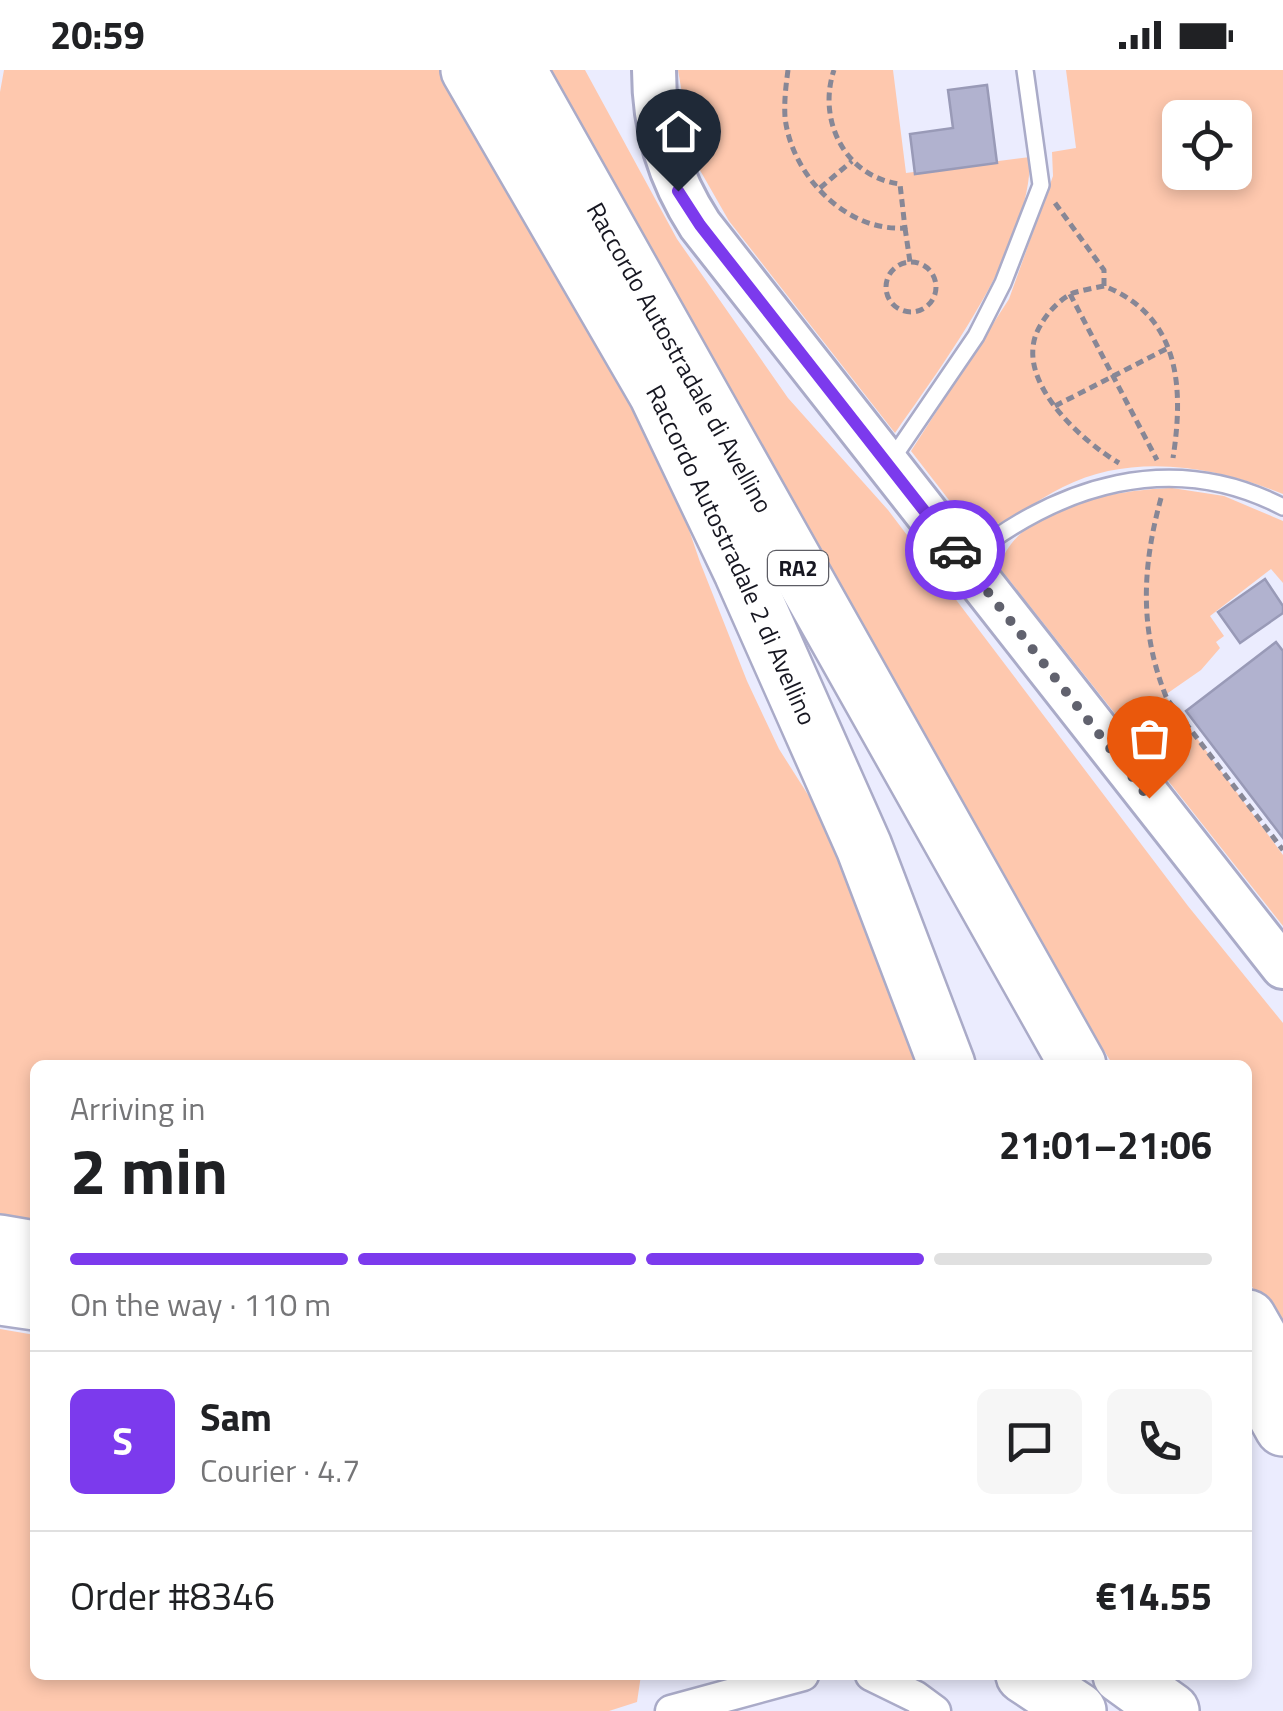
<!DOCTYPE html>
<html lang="en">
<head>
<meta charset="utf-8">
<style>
	body { margin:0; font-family:"Titillium Web",sans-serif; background:#f6f6f6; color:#202124; height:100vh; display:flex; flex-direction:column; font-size:38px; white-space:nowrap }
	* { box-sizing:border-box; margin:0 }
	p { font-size:32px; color:#757577 }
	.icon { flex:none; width:55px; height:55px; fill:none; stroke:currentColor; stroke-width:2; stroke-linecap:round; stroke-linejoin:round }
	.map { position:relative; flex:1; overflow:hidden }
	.side { position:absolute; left:30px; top:990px; width:1222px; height:620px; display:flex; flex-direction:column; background:#fff; border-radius:15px; box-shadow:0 5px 15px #0003 }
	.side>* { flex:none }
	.tools { position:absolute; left:1162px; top:30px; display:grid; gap:20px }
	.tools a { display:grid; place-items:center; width:90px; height:90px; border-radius:15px; background:#fff; box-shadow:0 5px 15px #0003; font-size:50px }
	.pin { position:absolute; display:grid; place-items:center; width:85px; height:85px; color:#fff; margin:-102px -42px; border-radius:50% 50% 50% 0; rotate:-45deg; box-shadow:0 0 10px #0007 }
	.pin .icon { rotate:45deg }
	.courier { position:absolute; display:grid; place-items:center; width:100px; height:100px; margin:-50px; border:8px solid #7c3aed; border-radius:50%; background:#fff; color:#222; box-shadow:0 2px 12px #0007 }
	.summary em { font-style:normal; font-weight:700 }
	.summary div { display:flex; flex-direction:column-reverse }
	.summary { display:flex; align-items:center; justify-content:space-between; height:170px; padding:0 40px }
	h1 { font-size:65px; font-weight:700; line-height:75px }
	.bar { display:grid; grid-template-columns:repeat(4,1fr); gap:15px 10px; align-content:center; height:120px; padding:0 40px }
	.bar i { height:12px; border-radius:8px; background:#e0e0e0 }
	.bar .current { background:#7c3aed }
	.bar p { grid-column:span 4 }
	.line { display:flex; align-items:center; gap:25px; padding:0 40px; border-top:2px solid #e0e0e0 }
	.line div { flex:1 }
	.round { display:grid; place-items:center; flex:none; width:105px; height:105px; border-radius:15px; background:#f6f6f6 }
	.status { display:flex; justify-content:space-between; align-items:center; height:70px; padding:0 50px; background:#fff; direction:ltr }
	.status svg { height:28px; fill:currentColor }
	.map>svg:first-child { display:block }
	.green { fill:#fec8ae; fill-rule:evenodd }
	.building { fill:#b1b2cf; stroke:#999ab7; stroke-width:2.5 }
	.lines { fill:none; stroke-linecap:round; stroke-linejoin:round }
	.lane-casing { stroke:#aaabc8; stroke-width:20 }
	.street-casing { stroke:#aaabc8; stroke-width:35 }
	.secondary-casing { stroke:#aaabc8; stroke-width:48 }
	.highway-casing { stroke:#aaabc8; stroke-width:60 }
	.path { stroke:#878796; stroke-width:5; stroke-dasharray:8 5; stroke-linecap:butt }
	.lane { stroke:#fff; stroke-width:15 }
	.street { stroke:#fff; stroke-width:30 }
	.secondary { stroke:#fff; stroke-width:42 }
	.highway { stroke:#fff; stroke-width:55 }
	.done { stroke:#61626e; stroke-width:10; stroke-dasharray:0 18 }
	.route { stroke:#7c3aed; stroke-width:12 }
	.labels { text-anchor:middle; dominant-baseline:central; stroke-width:9; stroke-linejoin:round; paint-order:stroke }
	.shield { fill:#fff; stroke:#5d5d64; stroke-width:2.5 }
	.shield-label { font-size:22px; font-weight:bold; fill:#171721 }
	.street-label { font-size:25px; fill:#171721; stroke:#fff }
</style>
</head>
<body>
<div class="status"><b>20:59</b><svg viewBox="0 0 49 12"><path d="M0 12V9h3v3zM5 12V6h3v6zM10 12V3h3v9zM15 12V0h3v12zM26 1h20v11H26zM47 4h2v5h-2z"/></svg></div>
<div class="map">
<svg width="1283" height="1641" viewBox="0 0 1283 1641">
	<rect width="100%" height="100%" fill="#ebecfe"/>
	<g class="green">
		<path d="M4,0H454L662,381L700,492L747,611L779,679L838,772L921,995H35V1149L0,1144V22Z"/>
		<path d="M536,0H585L677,169L788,328L888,440L1188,836L1283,953V1267L1248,1210V995H1113L952,737Z"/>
		<path d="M678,0H893L906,103L1030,87C1031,177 945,291 895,363L729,151L693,88Z"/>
		<path d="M1066,0H1283V424C1215,396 1132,382 1063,417C1035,431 1003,457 973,461L911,381L1009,229L1053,106L1052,82L1076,78ZM1180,48H1235V102H1180Z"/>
		<path d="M1172,418L1224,426L1283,451V513L1271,499L1210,546L1224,566L1216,572L1220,578L1201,600L1165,625L1283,785V856L999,497C1018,435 1117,420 1172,418Z"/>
		<path d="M0,1259L35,1265V1605H641L637,1632L609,1641H0Z"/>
	</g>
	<g class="building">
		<path d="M987,15L997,93L915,104L910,64L953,58L948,20Z"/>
		<path d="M1265,509L1283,536V543L1240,573L1218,542Z"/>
		<path d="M1276,572L1283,581V768L1186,641Z"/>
	</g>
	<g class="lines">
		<defs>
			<g id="lane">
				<path d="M890,392L976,266L1003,213L1041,115L1025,0"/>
				<path d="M967,489C1059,415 1172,379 1283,437"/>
			</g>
			<g id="street">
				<path d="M871,1605L916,1627L935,1641"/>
				<path d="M671,1641L803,1605"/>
			</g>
			<path id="secondary" d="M654,0C654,58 669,107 700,155L1283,897"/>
			<g id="highway">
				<path id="s1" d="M469,0L657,324L742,502L864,777L947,995"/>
				<path id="s2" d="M518,0L1078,995"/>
				<path d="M0,1173L35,1179"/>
				<path d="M0,1227L35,1232"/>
				<path d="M1248,1248L1283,1309"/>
				<path d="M1248,1295L1283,1358"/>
				<path d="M1024,1605L1078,1641"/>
				<path d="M1121,1605L1171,1641"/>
			</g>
		</defs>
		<use href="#lane" class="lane-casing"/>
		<use href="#street" class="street-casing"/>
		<use href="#secondary" class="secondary-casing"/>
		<use href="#highway" class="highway-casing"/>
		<g class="path">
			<path d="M788,0C786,15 784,31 785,47C791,105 846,162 905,158L900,114C845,107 817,50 834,0"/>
			<path d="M820,118L852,91"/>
			<path d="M1055,133L1104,200V216C1180,246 1184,317 1173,388"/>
			<path d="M905,158L910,192"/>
			<circle cx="911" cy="217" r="25"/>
			<path d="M1104,216C1094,218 1083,220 1073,223C1060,229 1047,243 1040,256C1010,307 1080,370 1119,393"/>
			<path d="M1070,224L1157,390"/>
			<path d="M1055,336L1168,278"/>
			<path d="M1161,428C1142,497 1139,561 1167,629L1283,780"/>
		</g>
		<use href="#lane" class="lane"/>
		<use href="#street" class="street"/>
		<use href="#secondary" class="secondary"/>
		<use href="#highway" class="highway"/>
	</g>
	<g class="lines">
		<path class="done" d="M955,480L1149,728"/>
		<path class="route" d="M678,121L700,155L955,480"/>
	</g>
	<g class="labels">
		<rect class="shield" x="768" y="481" width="60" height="34" rx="8"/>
		<g class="shield-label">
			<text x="798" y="498">RA2</text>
		</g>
		<g class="street-label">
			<text stroke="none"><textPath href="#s2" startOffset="330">Raccordo Autostradale di Avellino</textPath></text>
			<text stroke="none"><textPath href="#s1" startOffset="552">Raccordo Autostradale 2 di Avellino</textPath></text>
		</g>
	</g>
</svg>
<div class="tools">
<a><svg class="icon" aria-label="locate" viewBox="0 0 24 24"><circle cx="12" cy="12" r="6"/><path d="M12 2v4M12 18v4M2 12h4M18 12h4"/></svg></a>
</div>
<div class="pin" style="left:1149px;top:728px;background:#ea580c"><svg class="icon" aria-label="bag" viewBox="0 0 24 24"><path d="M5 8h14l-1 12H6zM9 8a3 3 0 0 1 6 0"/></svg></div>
<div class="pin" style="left:678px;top:121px;background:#1f2937"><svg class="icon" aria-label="home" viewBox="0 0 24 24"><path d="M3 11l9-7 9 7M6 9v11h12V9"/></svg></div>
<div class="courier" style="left:955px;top:480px"><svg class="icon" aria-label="car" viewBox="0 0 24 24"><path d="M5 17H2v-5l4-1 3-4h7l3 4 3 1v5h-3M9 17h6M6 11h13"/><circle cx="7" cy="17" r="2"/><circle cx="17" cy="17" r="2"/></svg></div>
<section class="side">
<div class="summary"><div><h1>2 min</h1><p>Arriving in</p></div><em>21:01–21:06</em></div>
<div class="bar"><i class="current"></i><i class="current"></i><i class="current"></i><i></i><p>On the way · 110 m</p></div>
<div class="line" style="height:180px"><b class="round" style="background:#7c3aed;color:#fff">S</b><div><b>Sam</b><p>Courier · 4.7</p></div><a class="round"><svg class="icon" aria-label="chat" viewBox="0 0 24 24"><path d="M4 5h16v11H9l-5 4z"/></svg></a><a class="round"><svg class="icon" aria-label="phone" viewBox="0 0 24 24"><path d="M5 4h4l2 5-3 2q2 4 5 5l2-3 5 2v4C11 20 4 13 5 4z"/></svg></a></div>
<div class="line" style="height:130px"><div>Order #8346</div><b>€14.55</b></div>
</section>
</div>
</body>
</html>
